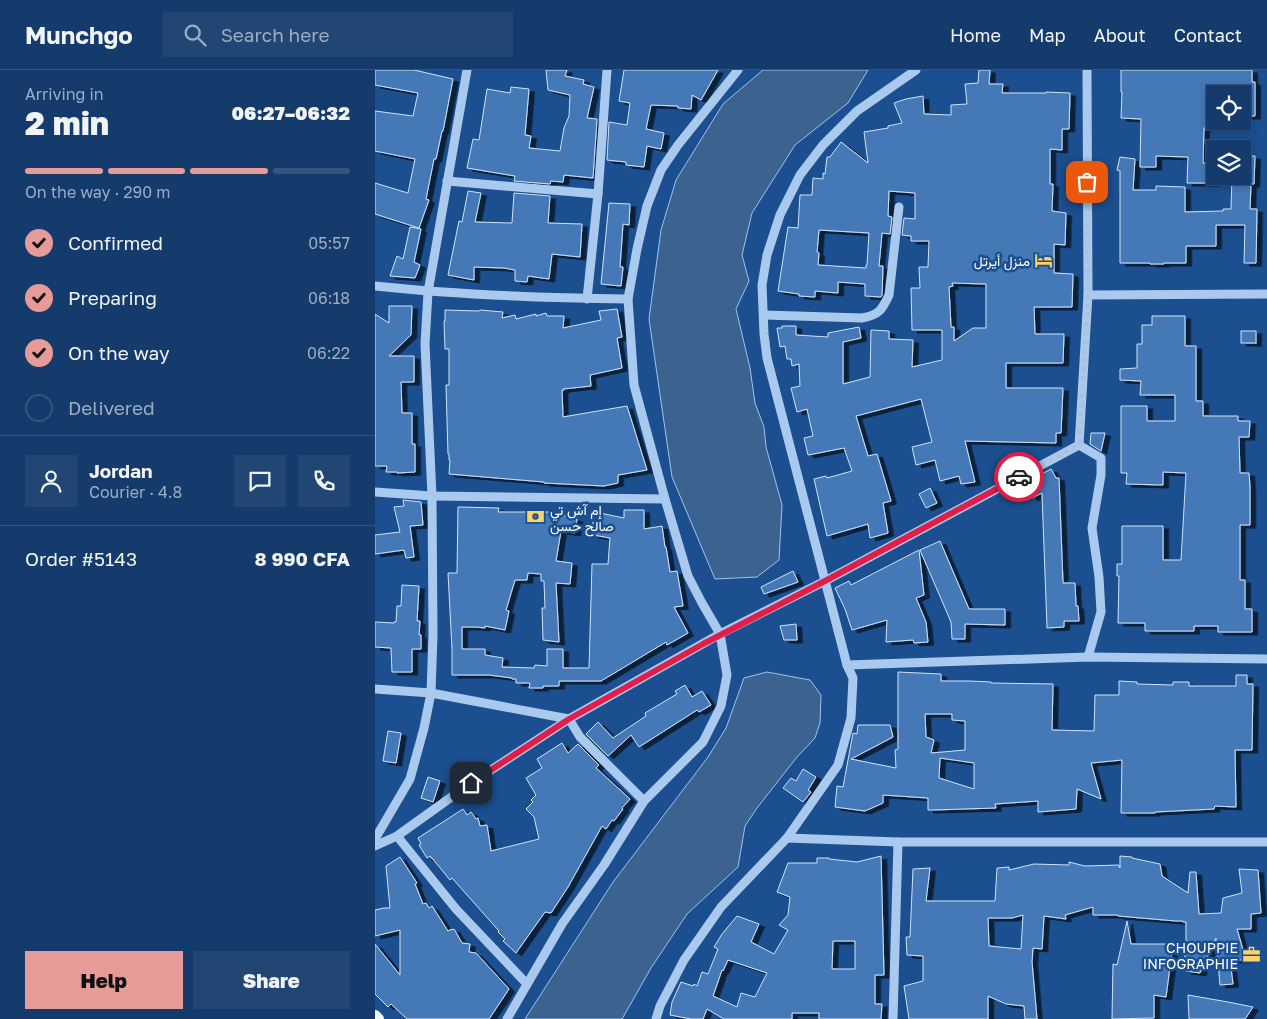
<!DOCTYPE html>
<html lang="en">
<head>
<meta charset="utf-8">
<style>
	body { margin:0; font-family:"Golos Text",Vazirmatn,sans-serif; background:#214673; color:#f1f3f6; height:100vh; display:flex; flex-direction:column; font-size:19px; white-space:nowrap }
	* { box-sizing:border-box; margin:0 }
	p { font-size:16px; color:#9dadc1 }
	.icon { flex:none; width:28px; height:28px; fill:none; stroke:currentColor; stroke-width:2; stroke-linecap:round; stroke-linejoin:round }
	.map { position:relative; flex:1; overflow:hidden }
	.drawer { display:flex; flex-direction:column; background:#143b6b; width:375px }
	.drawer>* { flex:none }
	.fabs { position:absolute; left:831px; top:15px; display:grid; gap:10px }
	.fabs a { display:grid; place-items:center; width:45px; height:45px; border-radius:0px; background:#143b6b; box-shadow:0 2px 8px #0003,0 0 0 1px #33557e; font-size:25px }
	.pin { position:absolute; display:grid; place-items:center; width:42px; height:42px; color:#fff; margin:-21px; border-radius:10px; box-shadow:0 2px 8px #0006 }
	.courier { position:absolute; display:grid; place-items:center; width:50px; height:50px; margin:-25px; border:4px solid #e11d48; border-radius:50%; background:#fff; color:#222; box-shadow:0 1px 6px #0007 }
	.head em { font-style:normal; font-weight:800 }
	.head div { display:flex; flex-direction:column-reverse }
	.head { display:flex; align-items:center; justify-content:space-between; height:85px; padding:0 25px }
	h1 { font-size:32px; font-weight:800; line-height:38px }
	.bar { display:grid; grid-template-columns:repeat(4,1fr); gap:8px 5px; align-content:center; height:60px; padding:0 25px }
	.bar i { height:6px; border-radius:4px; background:#33557e }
	.bar .on { background:#e69b98 }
	.bar p { grid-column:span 4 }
	.line { display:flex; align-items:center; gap:12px; padding:0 25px; border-top:1px solid #33557e }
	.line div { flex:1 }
	.round { display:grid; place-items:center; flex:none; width:52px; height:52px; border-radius:0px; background:#214673 }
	ol { padding:0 25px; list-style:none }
	li { display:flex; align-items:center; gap:15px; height:55px }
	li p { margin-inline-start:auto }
	li .icon { padding:5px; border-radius:50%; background:#e69b98; color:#111; stroke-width:4 }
	li:last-child { color:#9dadc1 }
	li i { width:28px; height:28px; border:2px solid #33557e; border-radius:50% }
	.action { display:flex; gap:10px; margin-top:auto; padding:10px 25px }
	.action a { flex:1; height:58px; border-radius:0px; background:#e69b98; color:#111; font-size:20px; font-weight:800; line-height:58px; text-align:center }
	.action a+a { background:#214673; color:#f1f3f6 }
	header { display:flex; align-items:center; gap:30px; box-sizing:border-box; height:70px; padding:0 25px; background:#143b6b; border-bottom:1px solid #33557e }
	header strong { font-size:24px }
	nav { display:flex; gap:28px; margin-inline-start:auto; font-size:18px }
	.search { width:350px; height:45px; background:#214673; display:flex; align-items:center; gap:12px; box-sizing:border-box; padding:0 18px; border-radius:0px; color:#9dadc1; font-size:19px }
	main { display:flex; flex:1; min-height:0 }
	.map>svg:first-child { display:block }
	.water { fill:#3c6290; stroke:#9cc4f0 }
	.building { fill:#4478b7; stroke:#cfe3fa; fill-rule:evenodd; filter:url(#shadow) }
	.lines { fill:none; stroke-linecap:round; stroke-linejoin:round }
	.minor { stroke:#a9c9ee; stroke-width:9 }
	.major { stroke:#f0f6ff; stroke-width:12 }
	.done { stroke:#afc1d8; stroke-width:5; stroke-dasharray:0 9 }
	.route { stroke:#e11d48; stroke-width:6 }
	.labels { text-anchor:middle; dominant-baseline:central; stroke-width:5; stroke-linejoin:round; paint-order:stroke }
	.poi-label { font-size:14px; fill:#fff; stroke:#1b4f8f; text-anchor:end }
</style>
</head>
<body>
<header>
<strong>Munchgo</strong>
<div class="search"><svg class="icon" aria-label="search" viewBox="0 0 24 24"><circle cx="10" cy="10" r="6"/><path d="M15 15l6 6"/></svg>Search here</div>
<nav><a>Home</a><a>Map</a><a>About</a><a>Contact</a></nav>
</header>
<main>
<section class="drawer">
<div class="head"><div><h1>2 min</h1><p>Arriving in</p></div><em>06:27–06:32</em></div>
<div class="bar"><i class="on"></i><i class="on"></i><i class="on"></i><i></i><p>On the way · 290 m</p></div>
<ol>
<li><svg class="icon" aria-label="check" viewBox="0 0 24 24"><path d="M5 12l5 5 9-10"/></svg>Confirmed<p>05:57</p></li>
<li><svg class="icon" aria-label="check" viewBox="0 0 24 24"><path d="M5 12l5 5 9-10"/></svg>Preparing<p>06:18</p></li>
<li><svg class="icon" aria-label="check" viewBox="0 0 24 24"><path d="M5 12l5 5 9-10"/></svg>On the way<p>06:22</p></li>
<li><i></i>Delivered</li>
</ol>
<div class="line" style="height:90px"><a class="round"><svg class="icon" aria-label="person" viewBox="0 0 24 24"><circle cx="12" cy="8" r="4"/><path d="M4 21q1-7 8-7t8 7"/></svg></a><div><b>Jordan</b><p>Courier · 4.8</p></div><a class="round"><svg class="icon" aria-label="chat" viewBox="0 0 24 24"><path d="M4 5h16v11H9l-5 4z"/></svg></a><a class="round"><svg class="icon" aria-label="phone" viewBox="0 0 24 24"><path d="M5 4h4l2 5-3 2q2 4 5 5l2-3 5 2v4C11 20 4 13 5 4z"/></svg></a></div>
<div class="line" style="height:65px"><div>Order #5143</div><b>8 990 CFA</b></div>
<div class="action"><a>Help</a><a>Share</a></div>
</section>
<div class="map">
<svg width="892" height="949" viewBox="0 0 892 949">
	<defs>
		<filter id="shadow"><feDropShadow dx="5.5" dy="3" stdDeviation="0" flood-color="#0009"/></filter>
	</defs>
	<rect width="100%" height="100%" fill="#1b4f8f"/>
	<g class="water">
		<path d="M388,0H493L473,33L420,75L377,143L367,185L374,211L361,239L375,298L380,333L389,357L391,377L407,435L404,490L382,507L340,509L297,407L274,249L286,160L301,110L348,34Z"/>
		<path d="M392,602L435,610L446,625L445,653L440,668L422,687L382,738L370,756L363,797L312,844L276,898L247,949H150L238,812L333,687L351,658L369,608Z"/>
	</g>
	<g class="building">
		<path d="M0,0H39L78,9L68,61H67L61,89H59L51,129L54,130L44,158L0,144V113L33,123L40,89L0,81V41L38,46L43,23L0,15Z"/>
		<path d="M171,0H192L190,6L209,10L208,14L219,17L212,48L222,49L218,108L189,105L188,112L176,111L175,114L139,111L140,106L92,98L98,69L104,70L112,19L135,23L136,17L154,19L150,65L156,66L154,78L185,81L189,58L194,46L195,25L173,20Z"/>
		<path d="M249,0H343L326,30L317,25L316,39L303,38V36L276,35L271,59L289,63L286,79L272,76L269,97L251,95V92L232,90L234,52L252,55L255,33L244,31Z"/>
		<path d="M604,0H615L614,14H628L627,23H671V22L695,23L694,59H687V80L675,79V114H678L677,141L691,143L690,175L679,174V203L698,204L697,237H659L660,264H689L688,293H631V318H688L686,363H681V373L590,371L600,412L586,414L584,406L565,411L560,390L541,395L537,377L557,372L546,329L481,346L493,386L502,384L516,431L508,433L513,463L495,468L493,454L452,466L439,409L451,406L452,408L477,401L469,378L433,385L429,368L438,366L432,339L422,342L416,318L425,316L424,294L417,296L416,289H412L410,276L405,277L402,258H407V256H421V265L453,267V263L484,257L486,268L468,272V314L495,307L496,260L514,261V269L538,270L537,297L567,290V260H537L536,218H545L544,197H553L554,171H536V166L527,165L529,148L540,149V123L514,121L513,146L517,147L515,164L507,163L504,196H508L507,225L506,227L490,226V214L463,212V223L440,221V227L424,226V224L403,221L413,157L423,158L425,125H437L438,108L448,109V103L450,104L452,87H455L466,72L493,93L489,62L513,58V56L527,53L519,33L531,29L548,26L549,44L576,45V35L592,34L590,14L603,13ZM444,160L494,163L492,195H491V198L443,195L444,183L442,182ZM577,213L611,214V258H598L579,271V257H576L574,217L578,216Z"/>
		<path d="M746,0H877V12H880V46H868L869,24H840V57L829,58L828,93L840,94V113H812L813,87L781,86V97H765L766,49L746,48L747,22H746Z"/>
		<path d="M868,86H880L879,114H876L875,139H882L881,193H869L870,155H841V176H811V193H789V194H775V193H745V101L742,100L745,87L760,89L758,120H781V116L810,117V142L848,141V139H856L857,106H868Z"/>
		<path d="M93,121L106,123L100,152L137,153L139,123L175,126L173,153L207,154L205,187L177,184L174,209L153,206L152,212L140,211V200L129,198L99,197V210L73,205L84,151L87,152Z"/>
		<path d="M234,133L255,134L254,155L248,154L245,197H248L246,216L226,214Z"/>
		<path d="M35,157L46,159L39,192L45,195L40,208L15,206L22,186L28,189Z"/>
		<path d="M14,236H37L36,265L14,286H39V312H26L27,343H37V374H40V402L22,403V402H11L12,396H0V244L14,253Z"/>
		<path d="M242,239L247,267L242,268L247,298L215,305L216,316L188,319L189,320H187L188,347L252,336L272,400L243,405V413L229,416L169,413V412L74,404L75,390H74V384H73L71,315H74V279H70L69,251H70V240L104,241L105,240L128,242L127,248L140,245L141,249L161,244V246L171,243L172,246H189L188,258L226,250L224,241Z"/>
		<path d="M777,246H810V276H821V331H828V346H863V351H875L874,367H864L865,403H874L875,417V455H865V510H870V539H877V562H843V556H819V561H770V553H743L744,506H742V494H747V456H788V490H806L811,403L788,402V415L751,414L752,403H746V336H772V351H800V325H765L766,311L745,310V299L762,298V274H767V255H777Z"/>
		<rect x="866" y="261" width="15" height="12"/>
		<path d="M716,363H730L726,381L715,374Z"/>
		<path d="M676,399L681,408H684L688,513H700L701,536H703L704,551H689V557L672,558L667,423L657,428L650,413Z"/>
		<path d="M555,418L562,433L551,438L544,424Z"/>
		<path d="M28,430L46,432L48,455L35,456L39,487L31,488L29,480L0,484V465L25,462L19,437L29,436Z"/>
		<path d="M83,437L124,438L123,442H175L202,449L200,463L186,461L181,491L197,493L195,514L181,513L184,572L168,570L167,538H170L169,511H166V504L153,503L152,510H140L131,540L134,541L130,560L110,556V558L101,557H87V579H110V585L128,588L127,597L159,598L160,595L172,596V579H188V598H214L217,494H233L235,468L218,465V452H223L225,443L249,448V440H269V459L287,456L290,477H291L295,502L302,501L308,536L299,537L313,563L292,575L291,572L226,611H184V616H168V618H154L155,613H141V609H137V608L114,605H77V579L73,503H82Z"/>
		<path d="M565,471L594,539H630V555L590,554V569H577L576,552L545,480Z"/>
		<path d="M544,480L549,525L541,528L551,552L553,572L539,573L538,570L511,572L512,550L477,560L470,539L460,518L474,511L476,515Z"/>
		<path d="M418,501L423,512L389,524L386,517Z"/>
		<path d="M27,515L44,516L42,551H45L44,565H46V579H37V602H17L16,578L0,577V552L19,553V552H21L22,536H26Z"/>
		<path d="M421,554L422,570H409L405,556Z"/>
		<path d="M523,602L566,604V611H595L616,612V613L678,614L677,660L719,661L720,625H744V611L762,612V614L798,615V612H814V616H861V605H872V614H878L877,680H860L861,737L840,736L839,739L780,742V743H746L747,690L716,693L726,729L702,719L701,739L663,742V731L620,734L621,738L558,740H553V728L508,725V733L490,741L460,737L462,716L468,717L478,663L482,664L483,655H515L518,667L476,689L521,698L520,680L523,679ZM550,644H577V650L590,651V680L556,683L559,670L551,667ZM565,688L599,693V719L564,708Z"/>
		<path d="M310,615L317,627L327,621L336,635L324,642L322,640L264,677L256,665L233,686L211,664L223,652L238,668L271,646L270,643L302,624L300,621Z"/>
		<path d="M13,661L26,663L21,693L8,691Z"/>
		<path d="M187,673L193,683L203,674L224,695L221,698L255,729L247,738L248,739L239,751L237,750L231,759L227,756L193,817L176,843L170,842L141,883L128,871L130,869L123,862L124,861L77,808L75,810L57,788H56L55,786L52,788L44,775L46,774L43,768L88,739L92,745L96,742L101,749L103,748L105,756L112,755L116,781L164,769L159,747L151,739L158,732L156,730L161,725L151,708L167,698L162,689Z"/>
		<path d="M428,699L441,707L433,720L436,722L428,732L408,718L416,708L421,711Z"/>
		<path d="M53,707L65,711L58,732L46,728Z"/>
		<path d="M506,786L509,905H500V934H507L506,949H444V943H417V949H349L332,939L328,949H316L295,945L297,932L306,912L318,916L319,914L322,916L327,902L333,904L343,879L339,877L347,864L362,846L384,854L376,872L399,884L413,860L404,855L413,845L415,827L402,822L413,793H442V788H454V789L482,792ZM458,871H480V899H457ZM353,890L392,903L380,927L366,923L362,937L338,926L347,900L348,901Z"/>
		<path d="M745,786L757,787V788L785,794L787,806L813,823L815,802H821L824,844L846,843L848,828L867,823L864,799L883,800L886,843L876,844V859H862L871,890H855L858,914L845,915L841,868L825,903L811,901L809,874H811V852H808V851H801L743,846V845H718V837L690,845L691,849L669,846L667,879L658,878L657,892L662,949H650L649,936L631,934L613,926V949H534L529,916L548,911V886L532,885L531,867H535L538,799L555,798L551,831H620L622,798L634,797V800L659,794L694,795V792L710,796L744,795L745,798ZM648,845L646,879L614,876L613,848H637Z"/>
		<path d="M25,787L42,813L40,814L48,834L51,833L54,838L57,836L73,861L77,859L78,860L79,859L87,873L95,874L94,882L101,883L134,919L114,949H32L16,934L13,937L0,924V874L25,905V860L0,866V840L9,838H15L11,796Z"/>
		<path d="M752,851L756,874H798L791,927L779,925V948L737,949L738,894L742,895Z"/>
		<path d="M813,925L853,932L878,937L870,949H814Z"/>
	</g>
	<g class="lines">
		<g class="minor">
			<path d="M72,111L223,124"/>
			<path d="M0,216C84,225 169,228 253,229"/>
			<path d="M713,225L892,224"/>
			<path d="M212,229L223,124L232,0"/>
			<path d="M389,245L487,248C504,245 507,240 514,225L524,137"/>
			<path d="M704,375L726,388V405L717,458L724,507L726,542L713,587"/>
			<path d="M0,422L57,426L290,429"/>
			<path d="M472,595L713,587L892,589"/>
			<path d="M0,619L56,623L194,649L205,667L269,731"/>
			<path d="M22,766L81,839L152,914"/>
			<path d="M412,768L523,772H892"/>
			<path d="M0,769L35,709L49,658L56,623L58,565L57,426L50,274L53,222L92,0"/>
			<path d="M0,776L22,766L96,713L194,649L345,564L450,511L704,375L713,225L712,0"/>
			<path d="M132,949L187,854L229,795L269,731L328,672L346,636L352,605L345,564L327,533L313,506L290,429L259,315L253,229L262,179L272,136L286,100L303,75L363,0"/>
			<path d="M281,949L285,936L309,890L346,837L412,768L463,695L476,648L478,608L472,595L392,288L389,264L387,215L392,185L405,145L425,105L448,75L482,41L541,0"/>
			<path d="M518,949L523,772"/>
		</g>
		<path class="major" d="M0,946L3,949"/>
	</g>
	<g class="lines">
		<path class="done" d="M644,407L704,375L713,225L712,112"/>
		<path class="route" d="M96,713L194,649L328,574L450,511L644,407"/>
	</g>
	<defs>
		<symbol id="hotel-bare" viewBox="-9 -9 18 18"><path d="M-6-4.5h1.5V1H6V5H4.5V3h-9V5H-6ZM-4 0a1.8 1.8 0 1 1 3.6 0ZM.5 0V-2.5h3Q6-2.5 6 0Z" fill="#ffd166" stroke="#1b4f8f" stroke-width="2.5" paint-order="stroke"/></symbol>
		<symbol id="bank-bare" viewBox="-9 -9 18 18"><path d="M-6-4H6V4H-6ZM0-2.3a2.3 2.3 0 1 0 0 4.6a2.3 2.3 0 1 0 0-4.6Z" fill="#ffd166" stroke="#1b4f8f" stroke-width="2.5" paint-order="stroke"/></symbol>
		<symbol id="office-bare" viewBox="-9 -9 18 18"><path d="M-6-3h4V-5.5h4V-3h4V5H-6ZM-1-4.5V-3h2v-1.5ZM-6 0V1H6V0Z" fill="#ffd166" stroke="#1b4f8f" stroke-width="2.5" paint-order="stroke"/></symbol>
	</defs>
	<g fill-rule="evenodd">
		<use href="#hotel-bare" x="656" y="178" width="25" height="25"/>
		<use href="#bank-bare" x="148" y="434" width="25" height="25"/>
		<use href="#office-bare" x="864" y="872" width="25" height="25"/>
	</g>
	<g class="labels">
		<g class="poi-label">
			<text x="655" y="190">منزل أيرتل</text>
			<text x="175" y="439" text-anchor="start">إم آش تي<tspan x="175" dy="16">صالح حسن</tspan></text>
			<text x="863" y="877">CHOUPPIE<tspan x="863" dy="16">INFOGRAPHIE</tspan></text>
		</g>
	</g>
</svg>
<div class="fabs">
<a><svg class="icon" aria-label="locate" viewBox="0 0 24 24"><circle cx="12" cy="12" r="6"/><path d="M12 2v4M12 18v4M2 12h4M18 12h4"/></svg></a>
<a><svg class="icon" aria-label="layers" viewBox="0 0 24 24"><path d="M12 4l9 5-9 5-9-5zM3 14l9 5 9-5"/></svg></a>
</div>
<div class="pin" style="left:712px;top:112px;background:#ea580c"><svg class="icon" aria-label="bag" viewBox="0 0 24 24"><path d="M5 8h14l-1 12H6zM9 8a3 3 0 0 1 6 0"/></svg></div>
<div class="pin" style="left:96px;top:713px;background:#1f2937"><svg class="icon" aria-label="home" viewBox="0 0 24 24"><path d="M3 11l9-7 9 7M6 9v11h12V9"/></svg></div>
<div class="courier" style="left:644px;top:407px"><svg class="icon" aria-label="car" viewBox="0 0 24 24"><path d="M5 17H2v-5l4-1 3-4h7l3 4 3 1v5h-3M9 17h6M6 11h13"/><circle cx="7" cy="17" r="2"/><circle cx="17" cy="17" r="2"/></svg></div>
</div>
</main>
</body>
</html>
